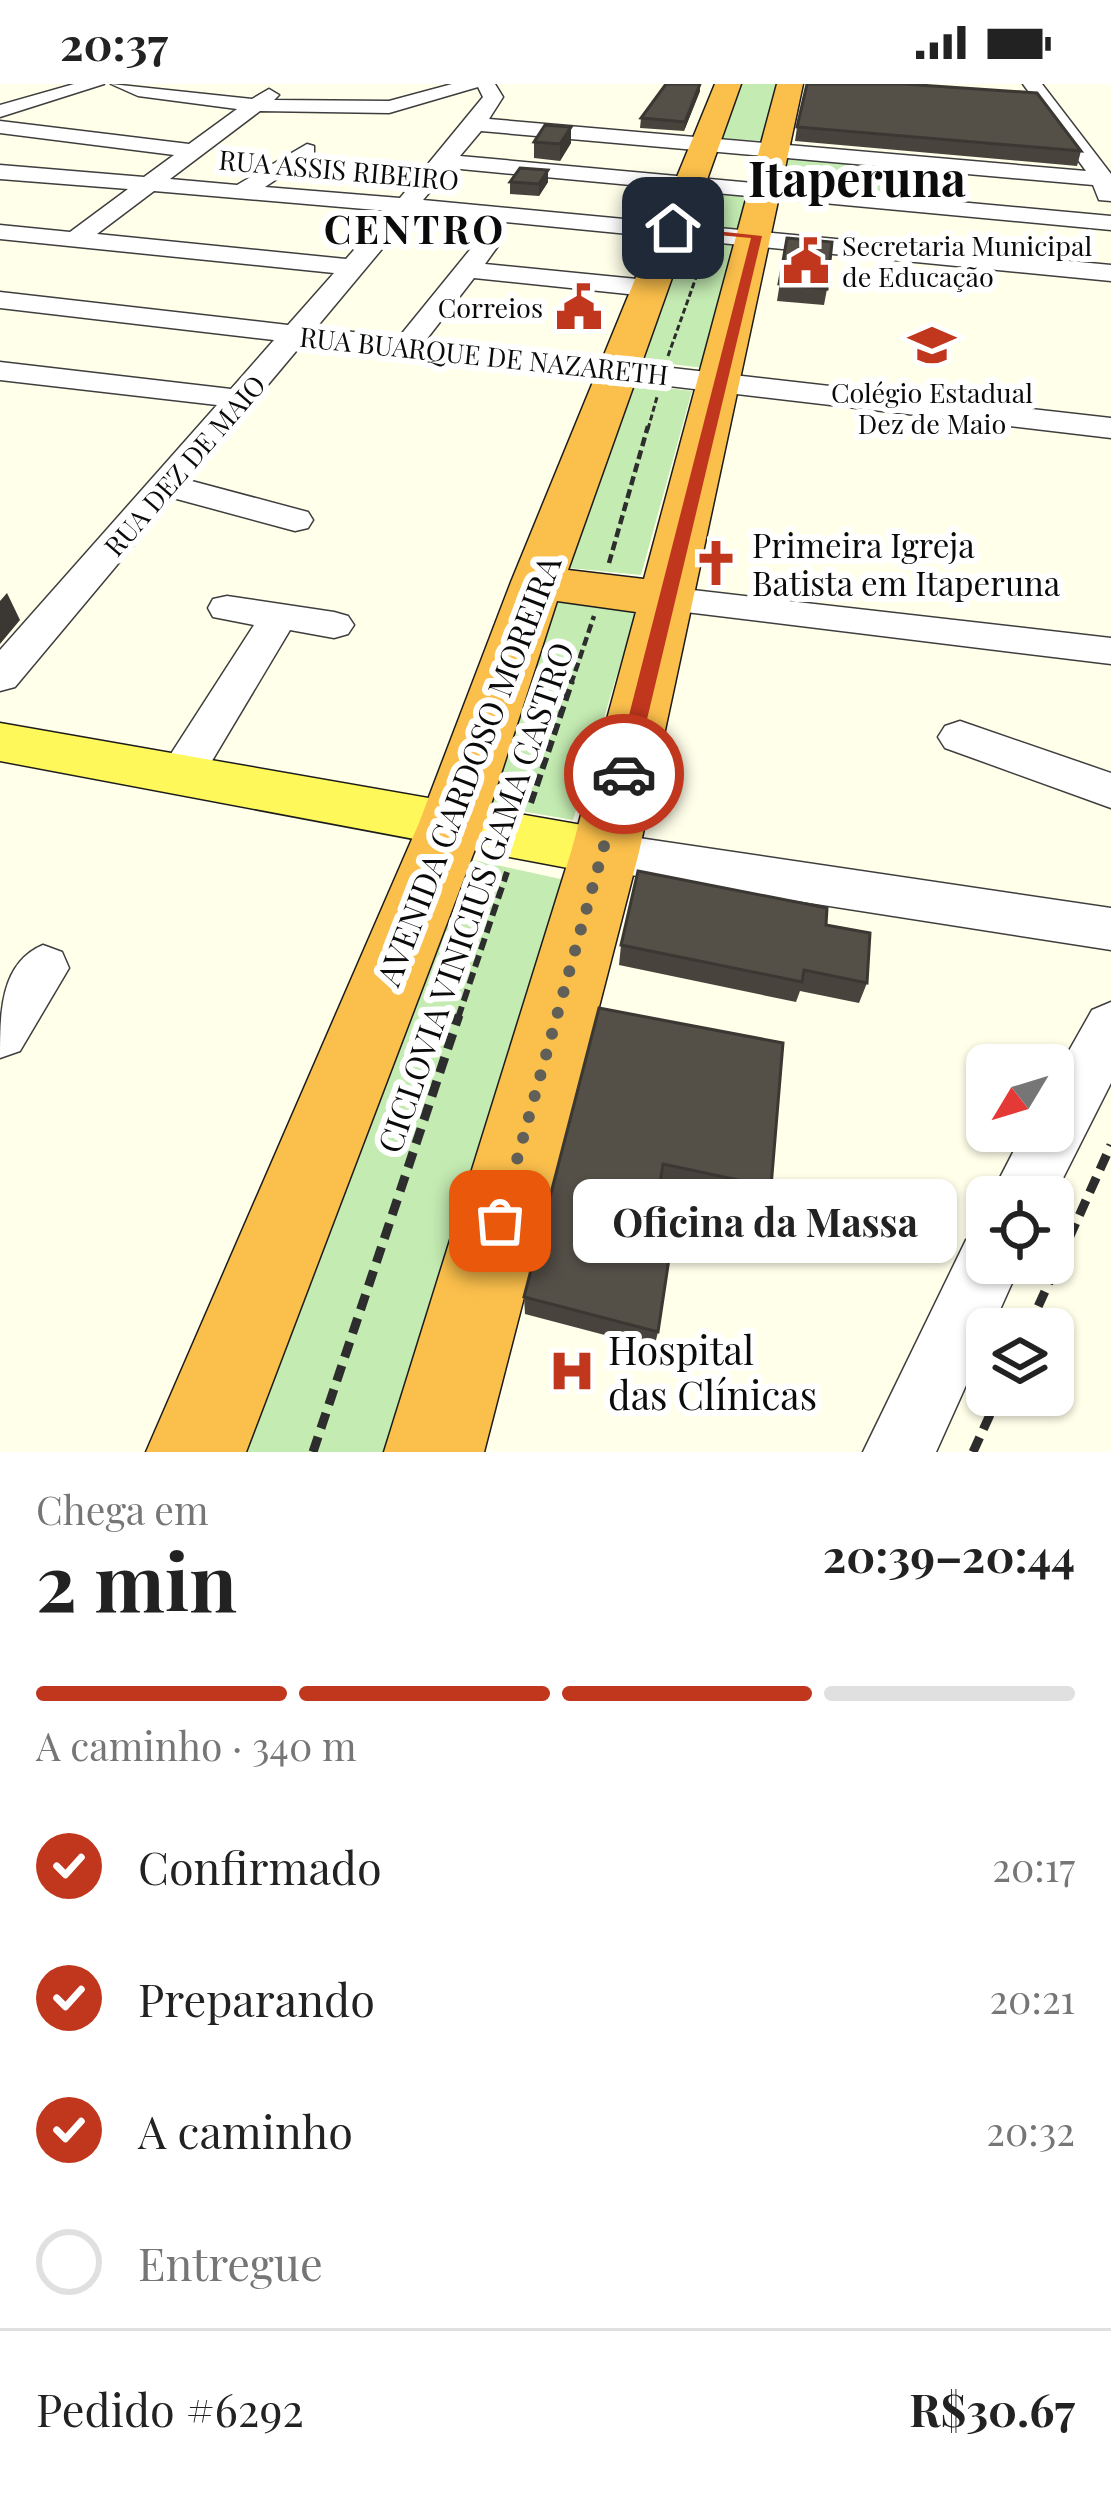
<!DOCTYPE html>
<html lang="pt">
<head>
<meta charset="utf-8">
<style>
	body { margin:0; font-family:"Playfair Display",serif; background:#f6f6f6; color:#222; height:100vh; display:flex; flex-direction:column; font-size:45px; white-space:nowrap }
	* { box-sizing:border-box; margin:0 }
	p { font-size:39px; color:#767676 }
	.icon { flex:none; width:66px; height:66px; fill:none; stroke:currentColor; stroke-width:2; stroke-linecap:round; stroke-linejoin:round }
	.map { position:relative; height:1368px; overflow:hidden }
	.side { display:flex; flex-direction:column; background:#fff; flex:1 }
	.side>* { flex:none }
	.needle { width:78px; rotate:232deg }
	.buttons { position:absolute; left:966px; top:960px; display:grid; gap:24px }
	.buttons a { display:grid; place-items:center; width:108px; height:108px; border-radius:18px; background:#fff; box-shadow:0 3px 9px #0004; font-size:60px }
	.pin { position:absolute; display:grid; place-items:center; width:102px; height:102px; color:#fff; margin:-51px; border-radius:24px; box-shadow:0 6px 18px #0006 }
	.courier { position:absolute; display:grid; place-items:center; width:120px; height:120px; margin:-60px; border:9px solid #c1371e; border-radius:50%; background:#fff; color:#222; box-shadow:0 3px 15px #0007 }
	.bubble { position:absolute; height:84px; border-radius:18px; background:#fff; box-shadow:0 3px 9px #0004; font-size:39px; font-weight:700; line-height:84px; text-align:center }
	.summary em { font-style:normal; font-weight:700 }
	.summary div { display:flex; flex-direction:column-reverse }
	.summary { display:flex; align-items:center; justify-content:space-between; height:204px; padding:0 36px }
	h1 { font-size:78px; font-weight:700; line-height:90px }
	.bar { display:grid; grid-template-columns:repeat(4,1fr); gap:18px 12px; align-content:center; height:144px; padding:0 36px }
	.bar i { height:15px; border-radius:9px; background:#e0e0e0 }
	.bar .on { background:#c1371e }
	.bar p { grid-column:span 4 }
	.line { display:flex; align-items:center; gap:30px; padding:0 36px; border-top:3px solid #e0e0e0 }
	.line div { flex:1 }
	ol { padding:0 36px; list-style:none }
	li { display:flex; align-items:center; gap:36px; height:132px }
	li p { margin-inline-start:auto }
	li .icon { padding:12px; border-radius:50%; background:#c1371e; color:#fff; stroke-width:4 }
	li:last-child { color:#767676 }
	li i { width:66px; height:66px; border:6px solid #e0e0e0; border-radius:50% }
	.status { display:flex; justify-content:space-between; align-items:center; height:84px; padding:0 60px; background:#fff; direction:ltr }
	.status svg { height:33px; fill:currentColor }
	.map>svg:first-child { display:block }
	.green { fill:#c4ebb2 }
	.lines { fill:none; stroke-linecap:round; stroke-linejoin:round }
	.minor-casing { stroke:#3e3e3e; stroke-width:3 }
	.major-casing { stroke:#1c1c1c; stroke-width:3 }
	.highway-casing { stroke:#1c1c1c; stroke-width:3 }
	.path-far3 { stroke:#2d2d2d; stroke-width:3; stroke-dasharray:6 3; stroke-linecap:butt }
	.path-far2 { stroke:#2d2d2d; stroke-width:4.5; stroke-dasharray:9 4.5; stroke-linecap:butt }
	.path-far1 { stroke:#2d2d2d; stroke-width:6; stroke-dasharray:12 6; stroke-linecap:butt }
	.path { stroke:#2d2d2d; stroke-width:9; stroke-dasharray:16 9; stroke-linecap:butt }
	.minor { fill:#fff; fill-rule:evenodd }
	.major { fill:#fff85a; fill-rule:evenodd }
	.highway { fill:#fbbf4b; fill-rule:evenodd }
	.wall { fill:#48443d }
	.shaded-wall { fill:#3b3732 }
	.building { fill:#544f47; stroke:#3b3732; stroke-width:3 }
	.route { fill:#c1371e }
	.done { stroke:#606059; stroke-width:12; stroke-dasharray:0 21.6 }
	.labels { text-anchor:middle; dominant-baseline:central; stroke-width:12; stroke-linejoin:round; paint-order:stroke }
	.far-street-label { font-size:27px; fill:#0b0b0b; stroke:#fff }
	.far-poi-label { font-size:27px; fill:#0b0b0b; stroke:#fff; text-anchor:start }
	.poi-label { font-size:33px; fill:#0b0b0b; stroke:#fff; text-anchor:start }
	.street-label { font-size:33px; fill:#0b0b0b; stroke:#fff }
	.far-district-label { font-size:39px; font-weight:bold; letter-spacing:3px; fill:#0b0b0b; stroke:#fff }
	.near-poi-label { font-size:39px; fill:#0b0b0b; stroke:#fff; text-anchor:start }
	.far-town-label { font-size:48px; font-weight:bold; fill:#0b0b0b; stroke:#fff }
</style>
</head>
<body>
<div class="status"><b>20:37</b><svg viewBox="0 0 49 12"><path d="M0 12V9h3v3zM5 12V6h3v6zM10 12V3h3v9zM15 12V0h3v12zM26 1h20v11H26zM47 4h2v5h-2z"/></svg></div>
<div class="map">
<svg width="1111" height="1368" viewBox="0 0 1111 1368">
	<rect width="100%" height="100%" fill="#ffffea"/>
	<g class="green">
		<path d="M739,0H782L764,57L721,54Z"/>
		<path d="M790,70L901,79L900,117L780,107Z"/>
		<path d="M701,105L750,110L740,147L689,142Z"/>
		<path d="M685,151L741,156L704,284L637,276Z"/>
		<path d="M624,299L692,307L641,491L559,483Z"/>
		<path d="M560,512L638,521L573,736L480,720Z"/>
		<path d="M456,772L565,796L392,1368H243Z"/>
	</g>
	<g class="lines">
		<defs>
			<g id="minor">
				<path d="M74,0H104L0,33V21Z"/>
				<path d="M111,0L252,15L269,5L279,11L274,16L389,17L452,0H495L503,13L489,35L1086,87L1023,0H1042L1111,90V117L1099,116L1093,101L481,47L460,72L1111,132V146L450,84L423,116L1111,181V197L412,129L316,244L399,253L477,157L486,155L498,162L485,180L647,196L660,204L647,212L474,194L426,256L1111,334V354L303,259L188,396L308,428L313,436L308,444L295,447L173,414L15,603L0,607V566L217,321L0,296V278L231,305L274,256L0,224V208L288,241L334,189L0,155V141L70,148L128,105L0,95V81L144,93L174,71L0,49V37L189,60L237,25L138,12ZM478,3L483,13L400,114L265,103L314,70V62L307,60L237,101L170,95L260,27L389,29ZM154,107L388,127L346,175L97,150Z"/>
				<path d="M667,503L1111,554V580L653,524L648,515L653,506Z"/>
				<path d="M227,512L334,528L348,532L354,541L348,550L334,554L290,546L197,702L181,707L165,702L158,690L254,541L213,533L208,524L213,515Z"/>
				<path d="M960,637L1111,689V724L945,664L938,653L945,642Z"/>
				<path d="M605,749L1111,824V866L605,787L588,781L581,768L588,755Z"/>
				<path d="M43,861L62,868L69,884L20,967L0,974C0,929 0,879 43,861Z"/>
				<path d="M1111,918V999L1053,1114L990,1113L1024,1047H1053V995L1092,926Z"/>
				<path d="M987,1148V1179H1021L936,1368H863L966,1156Z"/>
			</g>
			<path id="major" d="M0,639L605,745L625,752L634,768L625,784L605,791L0,677Z"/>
			<path id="highway" d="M715,0H741L568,486L644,495L777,0H803L639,768L484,1368H384L571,768L636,528L557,517L485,739L246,1368H146L419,739L511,498Z"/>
		</defs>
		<use href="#minor" class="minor-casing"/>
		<use href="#major" class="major-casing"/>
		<use href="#highway" class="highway-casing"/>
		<g class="path-far3">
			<path d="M668,272L704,171"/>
			<path d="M648,345L657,313"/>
		</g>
		<g class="path-far2">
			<path d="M609,479L648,342"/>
			<path d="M571,600L594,532"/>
		</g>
		<g class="path-far1">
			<path d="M531,719L572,597"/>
			<path d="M458,934L507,788"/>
		</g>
		<g class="path">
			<path d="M1028,1245L1111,1061"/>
			<path d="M313,1368L459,931"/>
			<path d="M973,1368L999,1311"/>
		</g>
		<use href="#minor" class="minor"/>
		<use href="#major" class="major"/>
		<use href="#highway" class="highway"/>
	</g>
	<g class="wall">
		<path d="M700,7L684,47L640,44L641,34Z"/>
		<path d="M571,43V59L560,77L534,74V58Z"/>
		<path d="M797,43L1081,67L1077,82L795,57Z"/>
		<path d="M548,86V98L539,112L510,110V98Z"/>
		<path d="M787,154L827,205L824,221L777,217Z"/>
		<path d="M826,841L867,899L859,919L800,907L796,918L619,881L621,861Z"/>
		<path d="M599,924L771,1103L764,1123L660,1100L653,1143L658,1248L654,1264L525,1230L524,1213Z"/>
	</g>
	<g class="shaded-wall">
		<path d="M700,0V7L684,47L685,38Z"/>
		<path d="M571,43V59L560,77V60Z"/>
		<path d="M548,86V98L539,112V100Z"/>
		<path d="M7,509L20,536L0,560V517Z"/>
	</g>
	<g class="building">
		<path d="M666,0H700L685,38L641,34Z"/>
		<path d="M807,0H904L1037,9L1081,67L797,43Z"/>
		<path d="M545,41L571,43L560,60L534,58Z"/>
		<path d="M520,84L548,86L539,100L510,98Z"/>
		<path d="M787,154L832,158L827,205L779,200Z"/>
		<path d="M638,787L827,824L826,841L870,849L867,899L804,886L802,898L621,861Z"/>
		<path d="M599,924L783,959L771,1103L663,1080L653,1143L673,1148L658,1248L524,1213Z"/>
	</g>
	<path class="route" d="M669,142L762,152L634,690L624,697L614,690L751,154L673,147Z"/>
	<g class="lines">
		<path class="done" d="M500,1137L624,690"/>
	</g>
	<defs>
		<symbol id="civic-bare" viewBox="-9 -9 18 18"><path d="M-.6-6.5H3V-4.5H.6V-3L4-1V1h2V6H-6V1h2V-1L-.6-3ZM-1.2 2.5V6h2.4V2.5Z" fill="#c1371e" stroke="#fff" stroke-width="2.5" paint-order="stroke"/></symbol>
		<symbol id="school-bare" viewBox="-9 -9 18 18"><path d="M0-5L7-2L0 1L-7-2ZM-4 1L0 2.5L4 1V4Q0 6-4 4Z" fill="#c1371e" stroke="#fff" stroke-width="2.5" paint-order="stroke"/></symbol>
		<symbol id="church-bare" viewBox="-9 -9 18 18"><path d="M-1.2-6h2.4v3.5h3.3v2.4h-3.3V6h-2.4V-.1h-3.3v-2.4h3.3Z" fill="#c1371e" stroke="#fff" stroke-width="2.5" paint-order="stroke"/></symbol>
		<symbol id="hospital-bare" viewBox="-9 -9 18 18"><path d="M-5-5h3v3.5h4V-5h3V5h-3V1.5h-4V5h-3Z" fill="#c1371e" stroke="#fff" stroke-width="2.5" paint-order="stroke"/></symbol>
	</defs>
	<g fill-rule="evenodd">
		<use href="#civic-bare" x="773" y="144" width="66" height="66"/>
		<use href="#civic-bare" x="546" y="190" width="66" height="66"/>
		<use href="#school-bare" x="899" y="228" width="66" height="66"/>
		<use href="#church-bare" x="683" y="446" width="66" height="66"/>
		<use href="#hospital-bare" x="539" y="1254" width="66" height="66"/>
	</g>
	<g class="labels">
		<g class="far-street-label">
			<text transform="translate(339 85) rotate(5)">RUA ASSIS RIBEIRO</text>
			<text transform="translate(484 271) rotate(6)">RUA BUARQUE DE NAZARETH</text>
			<text transform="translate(184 381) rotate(-49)">RUA DEZ DE MAIO</text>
		</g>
		<g class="far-poi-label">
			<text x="842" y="161">Secretaria Municipal<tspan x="842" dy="31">de Educação</tspan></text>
			<text x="543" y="223" text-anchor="end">Correios</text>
			<text x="932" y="308" text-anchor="middle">Colégio Estadual<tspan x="932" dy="31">Dez de Maio</tspan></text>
		</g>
		<g class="poi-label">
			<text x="752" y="460">Primeira Igreja<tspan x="752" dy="38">Batista em Itaperuna</tspan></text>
		</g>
		<g class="street-label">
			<text transform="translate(467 686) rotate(-69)">AVENIDA CARDOSO MOREIRA</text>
			<text transform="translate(474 813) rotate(-71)">CICLOVIA VINICIUS GAMA CASTRO</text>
		</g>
		<g class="far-district-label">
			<text x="415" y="144">CENTRO</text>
		</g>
		<g class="near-poi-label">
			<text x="608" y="1265">Hospital<tspan x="608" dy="45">das Clínicas</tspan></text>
		</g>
		<g class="far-town-label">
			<text x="857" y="93">Itaperuna</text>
		</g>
	</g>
</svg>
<div class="buttons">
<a><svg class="needle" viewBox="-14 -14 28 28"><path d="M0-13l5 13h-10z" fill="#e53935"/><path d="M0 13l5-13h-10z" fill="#767676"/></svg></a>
<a><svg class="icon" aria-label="locate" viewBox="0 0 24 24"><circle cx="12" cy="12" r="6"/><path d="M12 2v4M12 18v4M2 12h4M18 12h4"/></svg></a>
<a><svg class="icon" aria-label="layers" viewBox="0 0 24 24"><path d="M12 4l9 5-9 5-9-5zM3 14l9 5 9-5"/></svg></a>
</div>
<div class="pin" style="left:500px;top:1137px;background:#ea580c"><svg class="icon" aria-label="bag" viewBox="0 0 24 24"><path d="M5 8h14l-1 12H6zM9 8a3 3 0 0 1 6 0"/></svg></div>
<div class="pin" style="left:673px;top:144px;background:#1f2937"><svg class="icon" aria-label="home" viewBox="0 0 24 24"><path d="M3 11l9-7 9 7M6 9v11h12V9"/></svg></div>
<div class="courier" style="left:624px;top:690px"><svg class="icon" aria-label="car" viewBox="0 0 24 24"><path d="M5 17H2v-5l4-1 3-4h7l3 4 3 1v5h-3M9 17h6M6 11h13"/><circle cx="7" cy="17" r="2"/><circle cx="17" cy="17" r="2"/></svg></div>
<div class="bubble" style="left:573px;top:1095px;width:384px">Oficina da Massa</div>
</div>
<section class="side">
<div class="summary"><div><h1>2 min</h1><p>Chega em</p></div><em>20:39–20:44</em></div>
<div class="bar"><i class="on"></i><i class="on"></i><i class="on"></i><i></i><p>A caminho · 340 m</p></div>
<ol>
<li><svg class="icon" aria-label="check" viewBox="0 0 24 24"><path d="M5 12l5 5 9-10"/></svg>Confirmado<p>20:17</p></li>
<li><svg class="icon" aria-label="check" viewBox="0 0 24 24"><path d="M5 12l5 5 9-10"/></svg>Preparando<p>20:21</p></li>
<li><svg class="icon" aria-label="check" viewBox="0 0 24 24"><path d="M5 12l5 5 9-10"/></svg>A caminho<p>20:32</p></li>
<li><i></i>Entregue</li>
</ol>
<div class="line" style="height:156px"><div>Pedido #6292</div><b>R$30.67</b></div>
</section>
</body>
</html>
